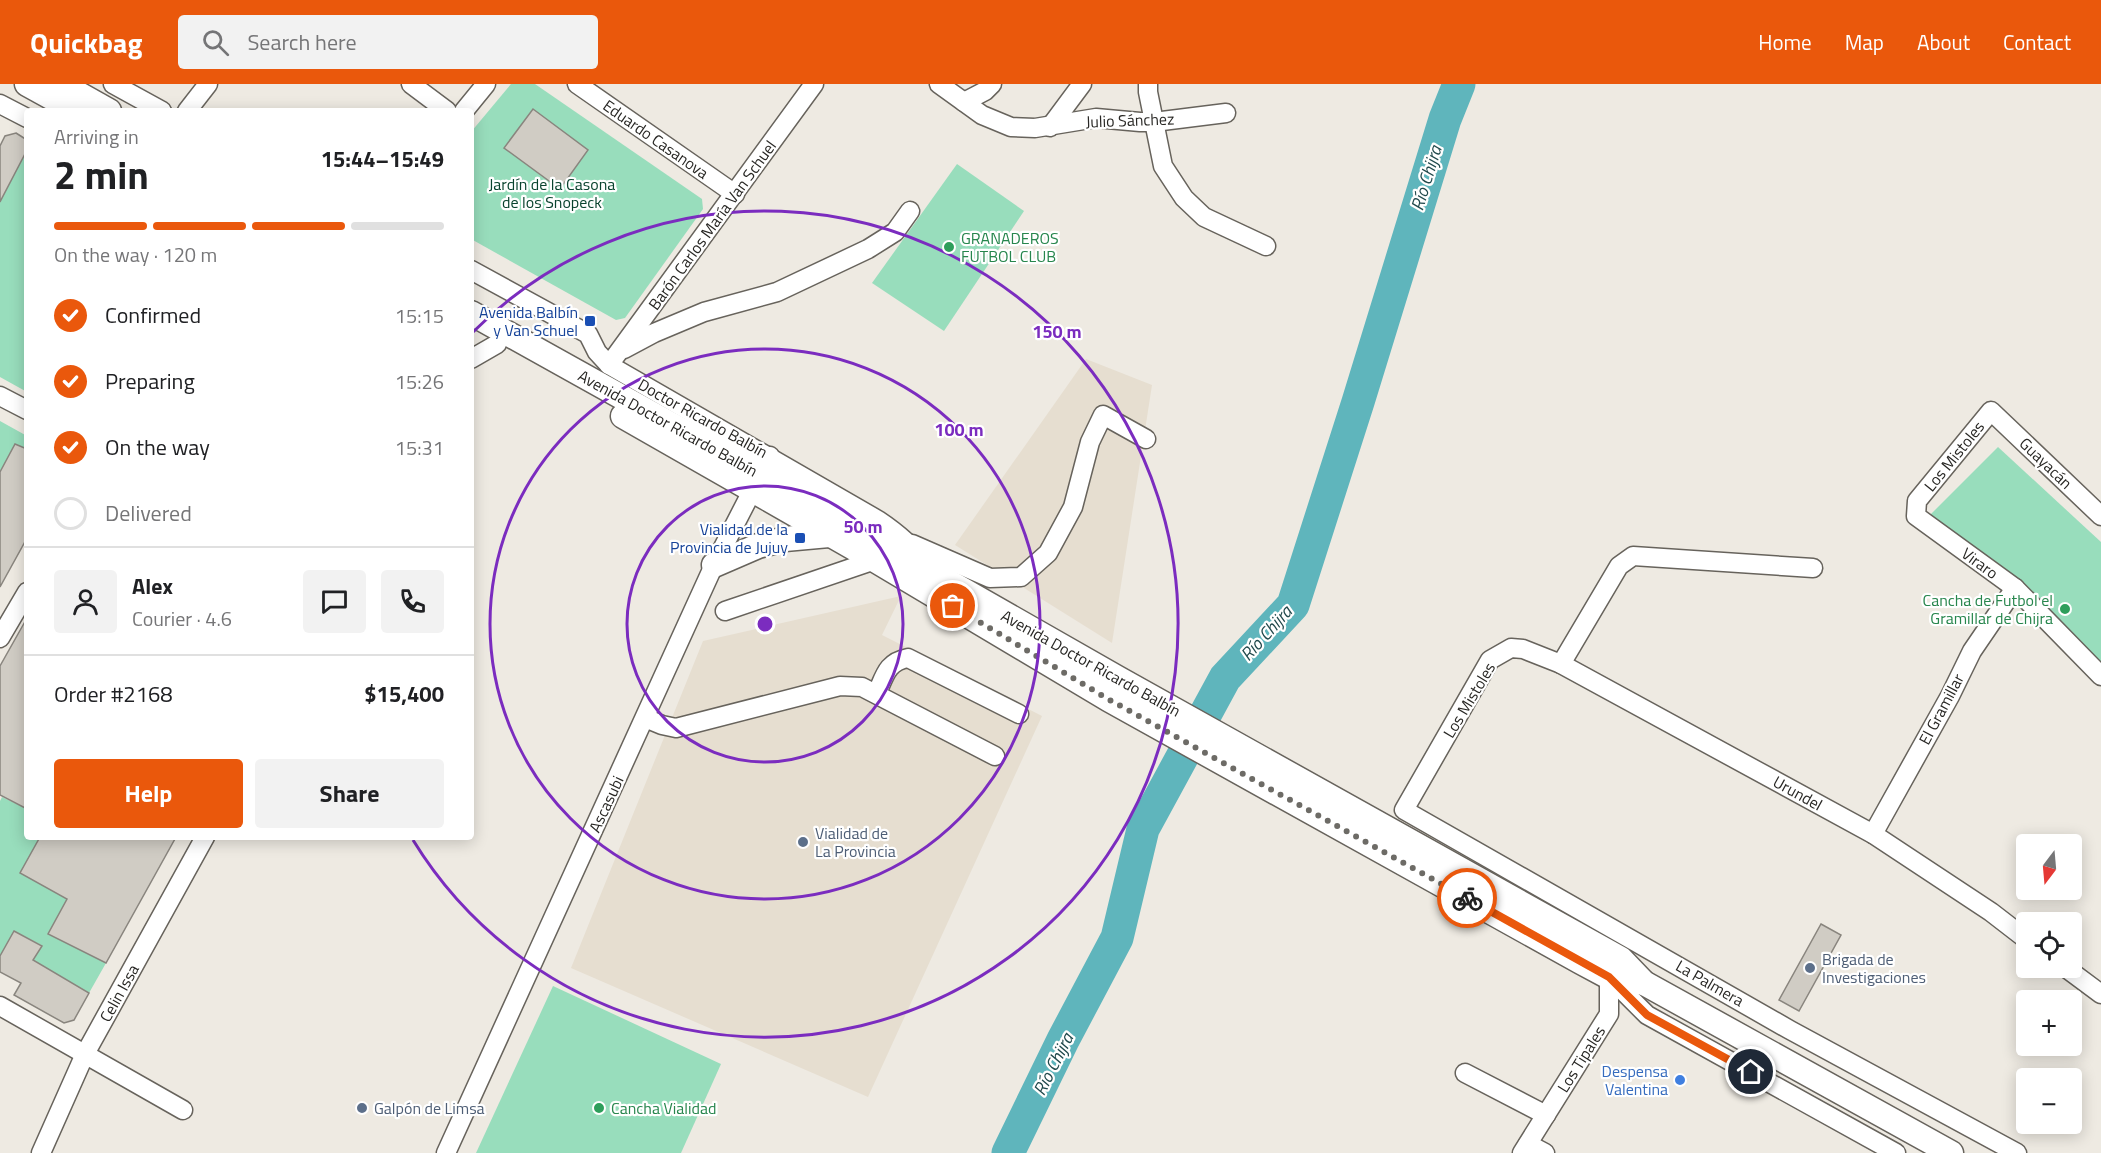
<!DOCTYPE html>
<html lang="en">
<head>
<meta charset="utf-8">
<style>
	body { margin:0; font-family:"Titillium Web",sans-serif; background:#f2f2f2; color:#202124; height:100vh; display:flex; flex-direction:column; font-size:22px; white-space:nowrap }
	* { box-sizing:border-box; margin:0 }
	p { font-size:20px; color:#757577 }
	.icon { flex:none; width:33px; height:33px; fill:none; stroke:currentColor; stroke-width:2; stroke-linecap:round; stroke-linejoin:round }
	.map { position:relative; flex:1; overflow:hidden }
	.drawer { position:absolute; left:24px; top:24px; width:450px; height:732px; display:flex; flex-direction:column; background:#fff; border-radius:6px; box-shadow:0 3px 15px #0003 }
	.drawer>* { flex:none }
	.needle { width:39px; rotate:196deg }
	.buttons { position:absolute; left:2016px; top:750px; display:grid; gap:12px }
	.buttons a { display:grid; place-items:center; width:66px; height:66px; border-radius:6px; background:#fff; box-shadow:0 3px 15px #0003; font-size:30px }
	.pin { position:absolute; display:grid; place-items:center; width:51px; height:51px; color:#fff; margin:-26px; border:3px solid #fff; border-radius:50%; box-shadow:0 2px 6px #0007 }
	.courier { position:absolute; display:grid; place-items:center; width:60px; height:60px; margin:-30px; border:4px solid #ea580c; border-radius:50%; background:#fff; color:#222; box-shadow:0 2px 8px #0007 }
	.head em { font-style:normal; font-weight:700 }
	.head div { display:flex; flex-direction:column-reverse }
	.head { display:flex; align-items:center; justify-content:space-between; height:102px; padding:0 30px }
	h1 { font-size:39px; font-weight:700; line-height:45px }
	.bar { display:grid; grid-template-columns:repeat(4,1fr); gap:9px 6px; align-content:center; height:72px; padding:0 30px }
	.bar i { height:8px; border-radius:4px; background:#e0e0e0 }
	.bar .on { background:#ea580c }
	.bar p { grid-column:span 4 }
	.line { display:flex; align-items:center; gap:15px; padding:0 30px; border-top:2px solid #e0e0e0 }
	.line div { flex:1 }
	.round { display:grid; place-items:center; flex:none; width:63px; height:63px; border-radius:6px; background:#f2f2f2 }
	ol { padding:0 30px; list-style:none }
	li { display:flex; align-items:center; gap:18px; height:66px }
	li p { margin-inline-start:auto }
	li .icon { padding:6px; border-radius:50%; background:#ea580c; color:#fff; stroke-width:4 }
	li:last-child { color:#757577 }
	li i { width:33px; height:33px; border:3px solid #e0e0e0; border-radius:50% }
	.cta { display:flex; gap:12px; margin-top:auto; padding:12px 30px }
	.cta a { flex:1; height:69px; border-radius:6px; background:#ea580c; color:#fff; font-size:24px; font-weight:700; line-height:69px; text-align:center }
	.cta a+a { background:#f2f2f2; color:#202124 }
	header { display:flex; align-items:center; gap:36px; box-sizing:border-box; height:84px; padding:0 30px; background:#ea580c; color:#fff }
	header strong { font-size:28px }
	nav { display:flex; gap:33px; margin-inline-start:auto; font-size:21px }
	.search { width:420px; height:54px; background:#f2f2f2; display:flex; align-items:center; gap:15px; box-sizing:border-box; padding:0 21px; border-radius:6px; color:#757577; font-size:22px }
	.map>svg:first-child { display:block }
	.built { fill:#e6ded0 }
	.green { fill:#98ddbc }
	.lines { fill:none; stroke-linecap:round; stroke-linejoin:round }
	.river { stroke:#5fb5bc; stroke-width:33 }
	.building { fill:#d0ccc4; stroke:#89857e; stroke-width:1.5 }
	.minor-casing { stroke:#67635c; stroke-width:21 }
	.major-casing { stroke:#67635c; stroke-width:27 }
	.minor { stroke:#fff; stroke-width:18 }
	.major { stroke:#fff; stroke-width:24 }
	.done { stroke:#6d6b66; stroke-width:6; stroke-dasharray:0 10.8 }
	.route { stroke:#ea580c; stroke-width:8 }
	.ring { fill:none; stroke:#7b2cbf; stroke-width:3 }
	.leisure-dot { fill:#2e9e5b; stroke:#fff; stroke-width:2 }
	.transit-dot { fill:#1a4fb4; stroke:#fff; stroke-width:2 }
	.service-dot { fill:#5c6f8a; stroke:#fff; stroke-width:2 }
	.shop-dot { fill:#3f7fe0; stroke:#fff; stroke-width:2 }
	.labels { text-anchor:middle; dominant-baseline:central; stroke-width:4.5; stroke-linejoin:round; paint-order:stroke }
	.street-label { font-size:16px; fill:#282724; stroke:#fff }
	.park-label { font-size:16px; fill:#09432e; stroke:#fff }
	.leisure-label { font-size:16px; fill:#27864d; stroke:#fff; text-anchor:start }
	.transit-label { font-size:16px; fill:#164399; stroke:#fff; text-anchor:end }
	.service-label { font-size:16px; fill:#4e5e75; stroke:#fff; text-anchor:start }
	.shop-label { font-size:16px; fill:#366cbe; stroke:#fff; text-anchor:end }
	.water-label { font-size:18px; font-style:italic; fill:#21494c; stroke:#fff }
	.centre { fill:#7b2cbf; stroke:#fff; stroke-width:3 }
	.ring-label { font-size:18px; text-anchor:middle; font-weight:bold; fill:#7b2cbf; stroke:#fff; stroke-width:4.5; stroke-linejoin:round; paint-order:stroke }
</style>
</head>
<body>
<header>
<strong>Quickbag</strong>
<div class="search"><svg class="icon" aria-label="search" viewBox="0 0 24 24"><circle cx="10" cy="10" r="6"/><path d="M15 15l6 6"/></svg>Search here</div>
<nav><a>Home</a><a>Map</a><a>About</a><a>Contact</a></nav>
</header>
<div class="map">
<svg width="2101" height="1069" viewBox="0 0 2101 1069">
	<rect width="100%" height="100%" fill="#eeeae2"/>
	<g class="built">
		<path d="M1086,275L1152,301L1112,559L955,461Z"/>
		<path d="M901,512L882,551L1042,632L868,1013L571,884L703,557Z"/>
	</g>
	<g class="green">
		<path d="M511,0H535L702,115L703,125L625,234L616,236L471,155V48Z"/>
		<path d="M27,66V308L0,293V118Z"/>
		<path d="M957,80L1024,127L944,247L872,199Z"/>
		<path d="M0,337L27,352V365L15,360L0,388Z"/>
		<path d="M1998,363L2101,458V593L1929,432Z"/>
		<path d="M2,713L27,725V753H40L21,789L67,815L48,850L106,879L89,909L33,876L41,861L14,847L0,872V717Z"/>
		<path d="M553,902L721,980L681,1069H476Z"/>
	</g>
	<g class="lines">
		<path class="river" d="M1008,1069L1063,956L1117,854L1143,745L1225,594L1293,521L1358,318L1445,35L1459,0"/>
	</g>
	<g class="building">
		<path d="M533,25L588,66L560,105L504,64Z"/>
		<path d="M16,49L27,56V66L0,118V62L5,52Z"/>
		<path d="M15,360L27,365V454L0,503V388Z"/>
		<path d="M27,534V725L0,711V582Z"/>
		<path d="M40,753H176L106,879L48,850L67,815L20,789Z"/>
		<path d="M1821,840L1841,851L1799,927L1779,916Z"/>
		<path d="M14,847L42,862L33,876L89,909L74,936L64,939L14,911L21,899L0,888V872Z"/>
	</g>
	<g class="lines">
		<defs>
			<g id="minor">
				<path d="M113,0L162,27"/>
				<path d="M411,0L447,27"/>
				<path d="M577,0L735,110"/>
				<path d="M939,0L982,31L1011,43L1035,44L1096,34L1140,38H1154L1226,29"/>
				<path d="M1148,0V8L1163,82L1184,114L1204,133L1266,162"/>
				<path d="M964,18L985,7L992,0"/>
				<path d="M0,20L27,34"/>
				<path d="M187,27L208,0"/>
				<path d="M464,27L486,0"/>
				<path d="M1050,43L1082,0"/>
				<path d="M471,186L588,250L597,268L609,281L878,436C896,448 913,462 926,480"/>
				<path d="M624,265L654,249L704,228L777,208L868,165L895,148L910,127"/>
				<path d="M471,275L497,260"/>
				<path d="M609,281L814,0"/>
				<path d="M0,312L27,326"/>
				<path d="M2101,432L1991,327L1917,417L1916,432L2015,504L2101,592"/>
				<path d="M912,460L990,494L1021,493L1048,469L1073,423L1090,358L1103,331L1146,355"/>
				<path d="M1813,484L1633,472L1619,482L1561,580L1523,565L1511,564L1490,576L1404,726L1790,946L2017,1069"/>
				<path d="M725,527L875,476"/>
				<path d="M0,554L27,508"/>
				<path d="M1561,580L1873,750L1991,828L2026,855"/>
				<path d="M877,609C885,591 887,578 908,574L1019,630"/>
				<path d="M645,634L662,641L676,644L840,602L862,603L995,672"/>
				<path d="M1873,750L1950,612L1972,567L2015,504"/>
				<path d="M2066,884L2101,910"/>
				<path d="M1609,893L1647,931L1896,1069"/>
				<path d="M0,922L183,1026"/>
				<path d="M1465,989L1546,1031"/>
				<path d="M1528,1060L1545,1069"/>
				<path d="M41,1069L85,970L205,753"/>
				<path d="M446,1069L714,481L770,372"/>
				<path d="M1522,1069L1609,930V893L1612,889"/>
			</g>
			<g id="major">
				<path d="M27,0L76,27"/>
				<path d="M61,0L109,27"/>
				<path d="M471,229L760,390L1119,595L1621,875L1644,899L1951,1069"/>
				<path d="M623,332L875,476L1108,615L1581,878L1609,893L1644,899"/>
				<path d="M714,481L758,462L785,455L829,451"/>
			</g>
		</defs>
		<use href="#minor" class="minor-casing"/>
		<use href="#major" class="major-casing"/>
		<use href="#minor" class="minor"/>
		<use href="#major" class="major"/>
	</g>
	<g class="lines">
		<path class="done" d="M953,522L1108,615L1467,814"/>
		<path class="route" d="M1467,814L1609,893L1647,931L1751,988"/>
	</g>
	<g class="ring">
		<circle cx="765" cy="540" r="138"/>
		<circle cx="765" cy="540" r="275"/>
		<path d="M473 248A413 413 0 1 1 413 756"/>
	</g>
	<g class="leisure-dot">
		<circle cx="949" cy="163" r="6"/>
		<circle cx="2065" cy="525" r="6"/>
		<circle cx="599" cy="1024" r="6"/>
	</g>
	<g class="transit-dot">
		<rect x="584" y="231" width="12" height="12" rx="3"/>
		<rect x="794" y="448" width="12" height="12" rx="3"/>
	</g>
	<g class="service-dot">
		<circle cx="803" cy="758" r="6"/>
		<circle cx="1810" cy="884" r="6"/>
		<circle cx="362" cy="1024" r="6"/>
	</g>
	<circle class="shop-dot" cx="1680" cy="996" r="6"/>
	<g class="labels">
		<g class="street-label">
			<text transform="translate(1130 36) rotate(-2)">Julio Sánchez</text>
			<text transform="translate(656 55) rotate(35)">Eduardo Casanova</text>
			<text transform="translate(712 141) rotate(-54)">Barón Carlos María Van Schuel</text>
			<text transform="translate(703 334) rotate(29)">Doctor Ricardo Balbín</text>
			<text transform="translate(668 339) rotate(29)">Avenida Doctor Ricardo Balbín</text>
			<text transform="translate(1954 372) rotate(-51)">Los Mistoles</text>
			<text transform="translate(2046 379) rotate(44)">Guayacán</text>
			<text transform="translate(1980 479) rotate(36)">Viraro</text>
			<text transform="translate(1091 579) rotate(29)">Avenida Doctor Ricardo Balbín</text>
			<text transform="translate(1469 616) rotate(-59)">Los Mistoles</text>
			<text transform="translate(1941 625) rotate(-62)">El Gramillar</text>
			<text transform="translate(1798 709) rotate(29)">Urundel</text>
			<text transform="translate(606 720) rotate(-65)">Ascasubi</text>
			<text transform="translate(1710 899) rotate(30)">La Palmera</text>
			<text transform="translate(119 909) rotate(-61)">Celin Issa</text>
			<text transform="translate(1581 975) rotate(-58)">Los Tipales</text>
		</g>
		<g class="park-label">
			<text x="552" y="100">Jardín de la Casona<tspan x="552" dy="18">de los Snopeck</tspan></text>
		</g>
		<g class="leisure-label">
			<text x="961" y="154">GRANADEROS<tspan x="961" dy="18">FUTBOL CLUB</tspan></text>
			<text x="2053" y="516" text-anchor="end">Cancha de Futbol el<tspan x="2053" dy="18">Gramillar de Chijra</tspan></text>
			<text x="611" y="1024">Cancha Vialidad</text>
		</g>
		<g class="transit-label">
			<text x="578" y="228">Avenida Balbín<tspan x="578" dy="18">y Van Schuel</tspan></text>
			<text x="788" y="445">Vialidad de la<tspan x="788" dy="18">Provincia de Jujuy</tspan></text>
		</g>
		<g class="service-label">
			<text x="815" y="749">Vialidad de<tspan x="815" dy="18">La Provincia</tspan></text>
			<text x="1822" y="875">Brigada de<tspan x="1822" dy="18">Investigaciones</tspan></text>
			<text x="374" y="1024">Galpón de Limsa</text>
		</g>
		<g class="shop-label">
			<text x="1668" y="987">Despensa<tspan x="1668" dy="18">Valentina</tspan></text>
		</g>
		<g class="water-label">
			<text transform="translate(1426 94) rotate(-73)">Río Chijra</text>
			<text transform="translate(1266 549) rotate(-48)">Río Chijra</text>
			<text transform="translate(1053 980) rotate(-63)">Río Chijra</text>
		</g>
	</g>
	<circle cx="765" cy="540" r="9" class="centre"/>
	<g class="ring-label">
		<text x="1057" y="254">150 m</text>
		<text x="959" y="352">100 m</text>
		<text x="863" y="449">50 m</text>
	</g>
</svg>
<div class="buttons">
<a><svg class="needle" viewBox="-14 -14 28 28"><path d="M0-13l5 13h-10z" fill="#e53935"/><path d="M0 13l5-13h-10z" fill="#757577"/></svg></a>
<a><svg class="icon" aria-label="locate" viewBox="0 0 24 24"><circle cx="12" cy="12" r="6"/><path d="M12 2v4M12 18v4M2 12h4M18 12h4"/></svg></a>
<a>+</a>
<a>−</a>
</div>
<div class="pin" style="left:953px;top:522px;background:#ea580c"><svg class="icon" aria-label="bag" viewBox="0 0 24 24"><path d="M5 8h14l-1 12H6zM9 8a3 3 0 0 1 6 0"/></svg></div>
<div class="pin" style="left:1751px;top:988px;background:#1f2937"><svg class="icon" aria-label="home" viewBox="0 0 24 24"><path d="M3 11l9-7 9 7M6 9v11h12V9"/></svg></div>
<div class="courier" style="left:1467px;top:814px"><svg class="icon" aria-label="bike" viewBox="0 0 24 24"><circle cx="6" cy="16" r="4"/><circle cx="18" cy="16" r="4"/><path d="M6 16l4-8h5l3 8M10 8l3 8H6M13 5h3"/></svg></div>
<section class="drawer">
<div class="head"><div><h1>2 min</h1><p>Arriving in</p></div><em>15:44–15:49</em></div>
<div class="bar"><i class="on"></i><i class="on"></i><i class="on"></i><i></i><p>On the way · 120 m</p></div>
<ol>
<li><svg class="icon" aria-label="check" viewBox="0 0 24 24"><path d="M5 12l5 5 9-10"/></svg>Confirmed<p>15:15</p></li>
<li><svg class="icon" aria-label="check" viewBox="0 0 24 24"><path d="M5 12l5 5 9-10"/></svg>Preparing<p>15:26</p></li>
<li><svg class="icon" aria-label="check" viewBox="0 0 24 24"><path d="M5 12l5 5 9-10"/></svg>On the way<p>15:31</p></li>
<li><i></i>Delivered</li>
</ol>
<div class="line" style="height:108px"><a class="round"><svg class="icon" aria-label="person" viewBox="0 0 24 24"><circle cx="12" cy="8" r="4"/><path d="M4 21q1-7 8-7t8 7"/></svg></a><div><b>Alex</b><p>Courier · 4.6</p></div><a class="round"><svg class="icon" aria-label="chat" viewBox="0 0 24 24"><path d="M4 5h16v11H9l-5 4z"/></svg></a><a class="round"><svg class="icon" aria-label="phone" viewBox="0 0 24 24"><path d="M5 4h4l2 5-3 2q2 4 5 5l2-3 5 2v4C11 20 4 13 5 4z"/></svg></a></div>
<div class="line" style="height:78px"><div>Order #2168</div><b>$15,400</b></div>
<div class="cta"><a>Help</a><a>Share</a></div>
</section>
</div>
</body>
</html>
